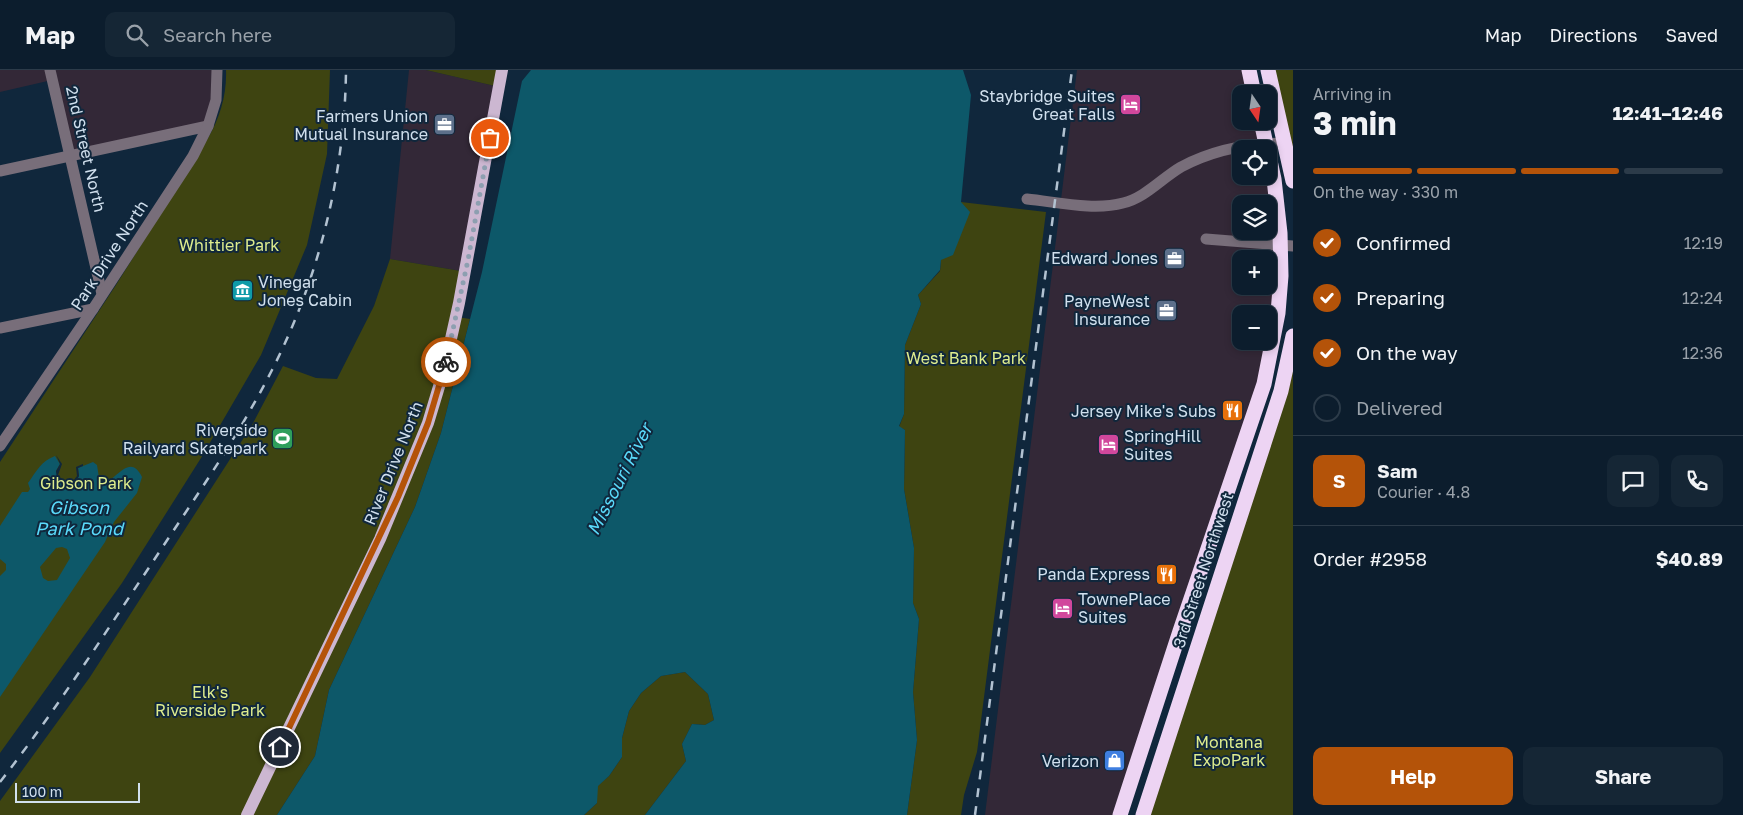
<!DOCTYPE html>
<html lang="en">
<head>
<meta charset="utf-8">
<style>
	body { margin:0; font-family:"Golos Text",sans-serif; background:#152635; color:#f1f3f6; height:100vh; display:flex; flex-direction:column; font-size:19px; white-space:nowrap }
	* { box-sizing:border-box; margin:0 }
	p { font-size:16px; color:#9aa2aa }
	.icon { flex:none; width:28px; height:28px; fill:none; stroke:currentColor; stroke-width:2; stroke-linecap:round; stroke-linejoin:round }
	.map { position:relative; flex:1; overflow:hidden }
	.side { display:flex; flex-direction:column; background:#0c1d2d; width:450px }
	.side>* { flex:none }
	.needle { width:32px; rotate:167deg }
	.buttons { position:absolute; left:1232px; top:15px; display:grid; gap:10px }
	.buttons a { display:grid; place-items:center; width:45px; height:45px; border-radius:10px; background:#0c1d2d; box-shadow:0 2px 8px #0003,0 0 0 1px #2c3b49; font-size:25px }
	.scale { position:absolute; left:15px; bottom:12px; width:125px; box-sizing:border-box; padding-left:5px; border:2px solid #d1e0ee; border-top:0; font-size:14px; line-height:18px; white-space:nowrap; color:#d1e0ee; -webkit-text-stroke:4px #10273c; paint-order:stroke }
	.pin { position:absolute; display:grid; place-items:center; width:42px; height:42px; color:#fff; margin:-21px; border:2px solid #fff; border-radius:50%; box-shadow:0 1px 5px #0007 }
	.courier { position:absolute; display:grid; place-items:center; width:50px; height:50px; margin:-25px; border:4px solid #b45309; border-radius:50%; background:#fff; color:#222; box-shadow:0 1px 6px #0007 }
	.head em { font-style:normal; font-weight:700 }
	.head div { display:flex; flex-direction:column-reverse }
	.head { display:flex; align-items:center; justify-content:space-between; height:85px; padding:0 20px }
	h1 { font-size:32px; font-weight:700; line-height:38px }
	.bar { display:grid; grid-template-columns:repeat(4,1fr); gap:8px 5px; align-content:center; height:60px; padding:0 20px }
	.bar i { height:6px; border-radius:4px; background:#2c3b49 }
	.bar .current { background:#b45309 }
	.bar p { grid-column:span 4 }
	.line { display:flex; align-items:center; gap:12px; padding:0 20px; border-top:1px solid #2c3b49 }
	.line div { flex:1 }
	.round { display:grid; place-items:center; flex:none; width:52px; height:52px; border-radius:10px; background:#152635 }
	ol { padding:0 20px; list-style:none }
	li { display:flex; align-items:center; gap:15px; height:55px }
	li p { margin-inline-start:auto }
	li .icon { padding:5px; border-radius:50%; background:#b45309; color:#fff; stroke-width:4 }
	li:last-child { color:#9aa2aa }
	li i { width:28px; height:28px; border:2px solid #2c3b49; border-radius:50% }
	.action { display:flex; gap:10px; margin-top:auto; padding:10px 20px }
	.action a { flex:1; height:58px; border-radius:10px; background:#b45309; color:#fff; font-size:20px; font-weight:700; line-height:58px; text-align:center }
	.action a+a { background:#152635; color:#f1f3f6 }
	header { display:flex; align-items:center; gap:30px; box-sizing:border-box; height:70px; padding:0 25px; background:#0c1d2d; border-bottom:1px solid #2c3b49 }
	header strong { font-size:24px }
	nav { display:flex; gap:28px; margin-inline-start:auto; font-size:18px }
	.search { width:350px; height:45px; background:#152635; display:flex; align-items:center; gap:12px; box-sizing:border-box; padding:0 18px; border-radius:10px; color:#9aa2aa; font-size:19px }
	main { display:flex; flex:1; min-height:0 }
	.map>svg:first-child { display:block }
	.commercial { fill:#332837; fill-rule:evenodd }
	.green { fill:#3e4411 }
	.water { fill:#0d5869; fill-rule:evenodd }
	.pier { fill:#10273c }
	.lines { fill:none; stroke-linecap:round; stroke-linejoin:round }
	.minor { stroke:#786e7a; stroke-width:11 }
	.major { stroke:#ccb7d1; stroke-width:12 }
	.highway { stroke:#edd4f3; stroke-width:15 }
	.rail { stroke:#b2c2d1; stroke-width:2.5; stroke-dasharray:9 9; stroke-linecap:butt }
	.done { stroke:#8d9fb0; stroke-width:5; stroke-dasharray:0 9 }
	.route { stroke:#b45309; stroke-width:6 }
	.labels { text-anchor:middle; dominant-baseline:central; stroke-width:4; stroke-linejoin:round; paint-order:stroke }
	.poi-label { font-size:16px; fill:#d1e0ee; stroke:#10273c; text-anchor:end }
	.street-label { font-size:16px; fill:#d1e0ee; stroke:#10273c }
	.park-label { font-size:16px; fill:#deec8d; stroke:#10273c }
	.water-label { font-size:18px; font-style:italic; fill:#5adafb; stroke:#10273c }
</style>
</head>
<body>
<header>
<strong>Map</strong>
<div class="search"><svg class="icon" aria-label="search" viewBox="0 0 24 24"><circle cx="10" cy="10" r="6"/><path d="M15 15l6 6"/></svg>Search here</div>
<nav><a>Map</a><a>Directions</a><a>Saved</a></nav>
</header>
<main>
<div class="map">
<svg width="1293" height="745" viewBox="0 0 1293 745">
	<rect width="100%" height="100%" fill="#10273c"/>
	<g class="commercial">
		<path d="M0,0H217L208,56L70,85L52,10L0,22Z"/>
		<path d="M409,0H426L495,16L461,201L390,189Z"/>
		<path d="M1077,0H1250L1256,24H1241V51H1263L1268,73L1281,175L1278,243L1264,314L1120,745H985ZM1241,79H1269V106H1241ZM1241,134H1269V161H1241ZM1241,189H1269V216H1241ZM1241,244H1269V271H1241Z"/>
	</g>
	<g class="green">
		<path d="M226,0H330L327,84L307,175L261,285L201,388L122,513L0,683V392L116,215L208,68C220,48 227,24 226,0Z"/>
		<path d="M426,0H497L495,16Z"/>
		<path d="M1268,0H1293V111Z"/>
		<path d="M961,132L1046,142L977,682L964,725L961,745H907L917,670L913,622L919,549L913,533L914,478L904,419L905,360L899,357L904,344L905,275L921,234L918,225L940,201L941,190Z"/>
		<path d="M390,189L461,201L451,246L470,249L441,363L415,437L329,620L315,686L277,745H0V731L90,607L252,355L283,296L316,308L337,309L374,236Z"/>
		<path d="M1293,266V745H1143Z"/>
		<path d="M685,602L708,624L714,650L705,655L692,654L682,674L686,691L645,745H584L597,733V716L609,706L622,687V668L629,641L641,623L661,606Z"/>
	</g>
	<g class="water">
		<path d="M531,0H963L971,25L961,132L970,142L953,185L941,190L940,200L918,225L921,234L905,275L904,344L899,356L905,360L904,419L914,478L913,533L919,549L913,622L917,670L907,745H645L686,691L682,674L692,654L705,655L714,650L708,624L685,602L661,606L641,623L629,641L622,668V687L609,706L598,716L597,733L584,745H277L315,686L329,620L415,437L441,363L482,202L522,11Z"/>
		<path d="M55,386L60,394L56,401C59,412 63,419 75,413L79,406L78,398L93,392L97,395L100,414C116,413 129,381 142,407L137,423L114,452L105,472L0,627V506L6,500V494L0,489V456L22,422H28L30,419L28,413C36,402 41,391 55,386ZM62,477L67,479L70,488L57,510L48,511L43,508L40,497L56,478Z"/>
	</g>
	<path class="pier" d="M56,385L62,394L58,405L64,412L73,411L77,406L76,397L83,394V396L78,398L79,406L75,413L63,415L57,409L56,401L60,394Z"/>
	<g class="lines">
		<g class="minor">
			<path d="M50,0L102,224"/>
			<path d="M0,101L208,56"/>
			<path d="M1027,129C1057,132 1094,141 1123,133C1145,128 1162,108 1181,97C1213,80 1250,73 1285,73"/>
			<path d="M1206,169L1293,176"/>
			<path d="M0,258L93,239"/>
			<path d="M0,376L93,239L193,86L208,56L216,30L217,0"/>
		</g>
		<path class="major" d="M247,745L380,469L428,353L444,300L459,233L502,0"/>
		<g class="highway">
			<path d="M1249,0L1254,24"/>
			<path d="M1268,0L1293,111"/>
			<path d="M1261,51L1267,79"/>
			<path d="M1120,745L1180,561L1264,314L1278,243L1281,206L1280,163L1274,109L1269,86"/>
			<path d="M1143,745L1281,321L1293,266"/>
		</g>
		<g class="rail">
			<path d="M0,712C54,643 101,569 150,496C192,432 237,369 272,300C319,208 345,103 346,0"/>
			<path d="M975,745L1072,0"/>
		</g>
	</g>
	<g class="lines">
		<path class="done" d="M446,292L468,190L490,68"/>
		<path class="route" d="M280,677L398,427L428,353L446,292"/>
	</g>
	<defs>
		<symbol id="hotel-square" viewBox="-11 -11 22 22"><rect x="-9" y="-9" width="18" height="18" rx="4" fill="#d1479c" stroke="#10273c"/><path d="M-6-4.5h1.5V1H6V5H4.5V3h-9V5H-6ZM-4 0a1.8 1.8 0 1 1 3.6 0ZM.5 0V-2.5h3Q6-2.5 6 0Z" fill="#fff"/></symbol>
		<symbol id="office-square" viewBox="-11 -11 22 22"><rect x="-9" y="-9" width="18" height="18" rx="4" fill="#5c6f8a" stroke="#10273c"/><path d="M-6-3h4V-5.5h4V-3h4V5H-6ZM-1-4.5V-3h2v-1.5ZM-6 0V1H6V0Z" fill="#fff"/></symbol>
		<symbol id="museum-square" viewBox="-11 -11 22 22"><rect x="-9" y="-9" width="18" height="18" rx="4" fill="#0f9aa8" stroke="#10273c"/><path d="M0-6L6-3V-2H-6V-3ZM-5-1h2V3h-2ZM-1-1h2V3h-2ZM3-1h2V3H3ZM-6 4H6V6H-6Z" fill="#fff"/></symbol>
		<symbol id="restaurant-square" viewBox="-11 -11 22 22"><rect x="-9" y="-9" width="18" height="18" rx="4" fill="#e8710a" stroke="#10273c"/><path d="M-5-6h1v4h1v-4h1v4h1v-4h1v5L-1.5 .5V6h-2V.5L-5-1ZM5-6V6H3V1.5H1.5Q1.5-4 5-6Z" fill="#fff"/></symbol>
		<symbol id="stadium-square" viewBox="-11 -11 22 22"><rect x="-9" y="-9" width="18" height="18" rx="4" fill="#2e9e5b" stroke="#10273c"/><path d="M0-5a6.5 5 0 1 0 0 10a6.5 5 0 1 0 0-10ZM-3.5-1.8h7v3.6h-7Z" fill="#fff"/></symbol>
		<symbol id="shop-square" viewBox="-11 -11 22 22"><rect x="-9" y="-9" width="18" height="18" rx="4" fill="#3f7fe0" stroke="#10273c"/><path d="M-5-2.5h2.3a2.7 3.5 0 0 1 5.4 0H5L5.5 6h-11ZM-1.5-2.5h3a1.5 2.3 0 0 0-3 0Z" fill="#fff"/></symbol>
	</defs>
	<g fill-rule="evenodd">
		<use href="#hotel-square" x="1118" y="22" width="25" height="25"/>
		<use href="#office-square" x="432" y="42" width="25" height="25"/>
		<use href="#office-square" x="1162" y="176" width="25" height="25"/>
		<use href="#museum-square" x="230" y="208" width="25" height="25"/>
		<use href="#office-square" x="1154" y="228" width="25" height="25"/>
		<use href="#restaurant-square" x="1220" y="328" width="25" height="25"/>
		<use href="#stadium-square" x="270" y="356" width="25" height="25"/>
		<use href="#hotel-square" x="1096" y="362" width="25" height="25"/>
		<use href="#restaurant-square" x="1154" y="492" width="25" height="25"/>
		<use href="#hotel-square" x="1050" y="526" width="25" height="25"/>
		<use href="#shop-square" x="1102" y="678" width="25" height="25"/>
	</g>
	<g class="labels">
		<g class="poi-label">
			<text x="1115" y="26">Staybridge Suites<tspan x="1115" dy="18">Great Falls</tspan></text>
			<text x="428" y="46">Farmers Union<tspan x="428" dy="18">Mutual Insurance</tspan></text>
			<text x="1158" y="188">Edward Jones</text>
			<text x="258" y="212" text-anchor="start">Vinegar<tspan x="258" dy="18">Jones Cabin</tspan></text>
			<text x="1150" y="231">PayneWest<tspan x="1150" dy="18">Insurance</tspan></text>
			<text x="1216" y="341">Jersey Mike's Subs</text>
			<text x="267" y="360">Riverside<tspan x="267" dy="18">Railyard Skatepark</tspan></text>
			<text x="1124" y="366" text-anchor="start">SpringHill<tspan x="1124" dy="18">Suites</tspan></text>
			<text x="1150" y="504">Panda Express</text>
			<text x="1078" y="529" text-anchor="start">TownePlace<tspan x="1078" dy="18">Suites</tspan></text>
			<text x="1099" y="691">Verizon</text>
		</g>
		<g class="street-label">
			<text transform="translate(86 79) rotate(77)">2nd Street North</text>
			<text transform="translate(109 185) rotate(-57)">Park Drive North</text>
			<text transform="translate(393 393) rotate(-68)">River Drive North</text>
			<text transform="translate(1203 500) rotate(-72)">3rd Street Northwest</text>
		</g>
		<g class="park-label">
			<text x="229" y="175">Whittier Park</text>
			<text x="966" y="288">West Bank Park</text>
			<text x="86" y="413">Gibson Park</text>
			<text x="210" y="622">Elk's<tspan x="210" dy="18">Riverside Park</tspan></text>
			<text x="1229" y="672">Montana<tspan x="1229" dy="18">ExpoPark</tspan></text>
		</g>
		<g class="water-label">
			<text transform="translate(619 409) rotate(-63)">Missouri River</text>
			<text x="79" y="437">Gibson<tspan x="79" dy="21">Park Pond</tspan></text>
		</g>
	</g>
</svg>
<div class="buttons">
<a><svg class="needle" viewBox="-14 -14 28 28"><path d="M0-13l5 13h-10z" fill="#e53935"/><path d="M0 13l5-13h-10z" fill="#9aa2aa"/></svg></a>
<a><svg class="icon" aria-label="locate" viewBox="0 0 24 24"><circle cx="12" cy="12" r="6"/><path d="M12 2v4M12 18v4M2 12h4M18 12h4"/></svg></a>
<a><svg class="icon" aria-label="layers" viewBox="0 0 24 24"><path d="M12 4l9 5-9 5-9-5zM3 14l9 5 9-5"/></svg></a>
<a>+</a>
<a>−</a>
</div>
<div class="scale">100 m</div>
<div class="pin" style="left:490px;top:68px;background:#ea580c"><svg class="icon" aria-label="bag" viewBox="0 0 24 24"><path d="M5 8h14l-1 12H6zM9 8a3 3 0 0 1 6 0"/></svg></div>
<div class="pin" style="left:280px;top:677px;background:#1f2937"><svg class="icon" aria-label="home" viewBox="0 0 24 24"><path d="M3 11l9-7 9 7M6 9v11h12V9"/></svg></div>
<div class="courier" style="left:446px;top:292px"><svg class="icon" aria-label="bike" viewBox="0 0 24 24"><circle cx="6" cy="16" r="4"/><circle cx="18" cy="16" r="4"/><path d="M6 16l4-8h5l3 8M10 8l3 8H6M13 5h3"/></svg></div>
</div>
<section class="side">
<div class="head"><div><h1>3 min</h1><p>Arriving in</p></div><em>12:41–12:46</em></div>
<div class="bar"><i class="current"></i><i class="current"></i><i class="current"></i><i></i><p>On the way · 330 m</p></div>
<ol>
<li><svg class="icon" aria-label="check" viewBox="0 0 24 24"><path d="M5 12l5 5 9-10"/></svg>Confirmed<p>12:19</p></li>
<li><svg class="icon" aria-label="check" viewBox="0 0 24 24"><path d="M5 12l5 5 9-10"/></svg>Preparing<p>12:24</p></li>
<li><svg class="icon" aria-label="check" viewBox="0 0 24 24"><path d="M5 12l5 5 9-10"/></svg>On the way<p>12:36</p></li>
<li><i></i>Delivered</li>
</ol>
<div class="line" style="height:90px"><b class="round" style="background:#b45309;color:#fff">S</b><div><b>Sam</b><p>Courier · 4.8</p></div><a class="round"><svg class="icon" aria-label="chat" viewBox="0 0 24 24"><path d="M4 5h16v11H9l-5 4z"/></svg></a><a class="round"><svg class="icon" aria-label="phone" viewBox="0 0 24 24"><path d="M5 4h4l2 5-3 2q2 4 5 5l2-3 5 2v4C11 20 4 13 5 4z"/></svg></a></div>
<div class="line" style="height:65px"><div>Order #2958</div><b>$40.89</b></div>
<div class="action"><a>Help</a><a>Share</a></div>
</section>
</main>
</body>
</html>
